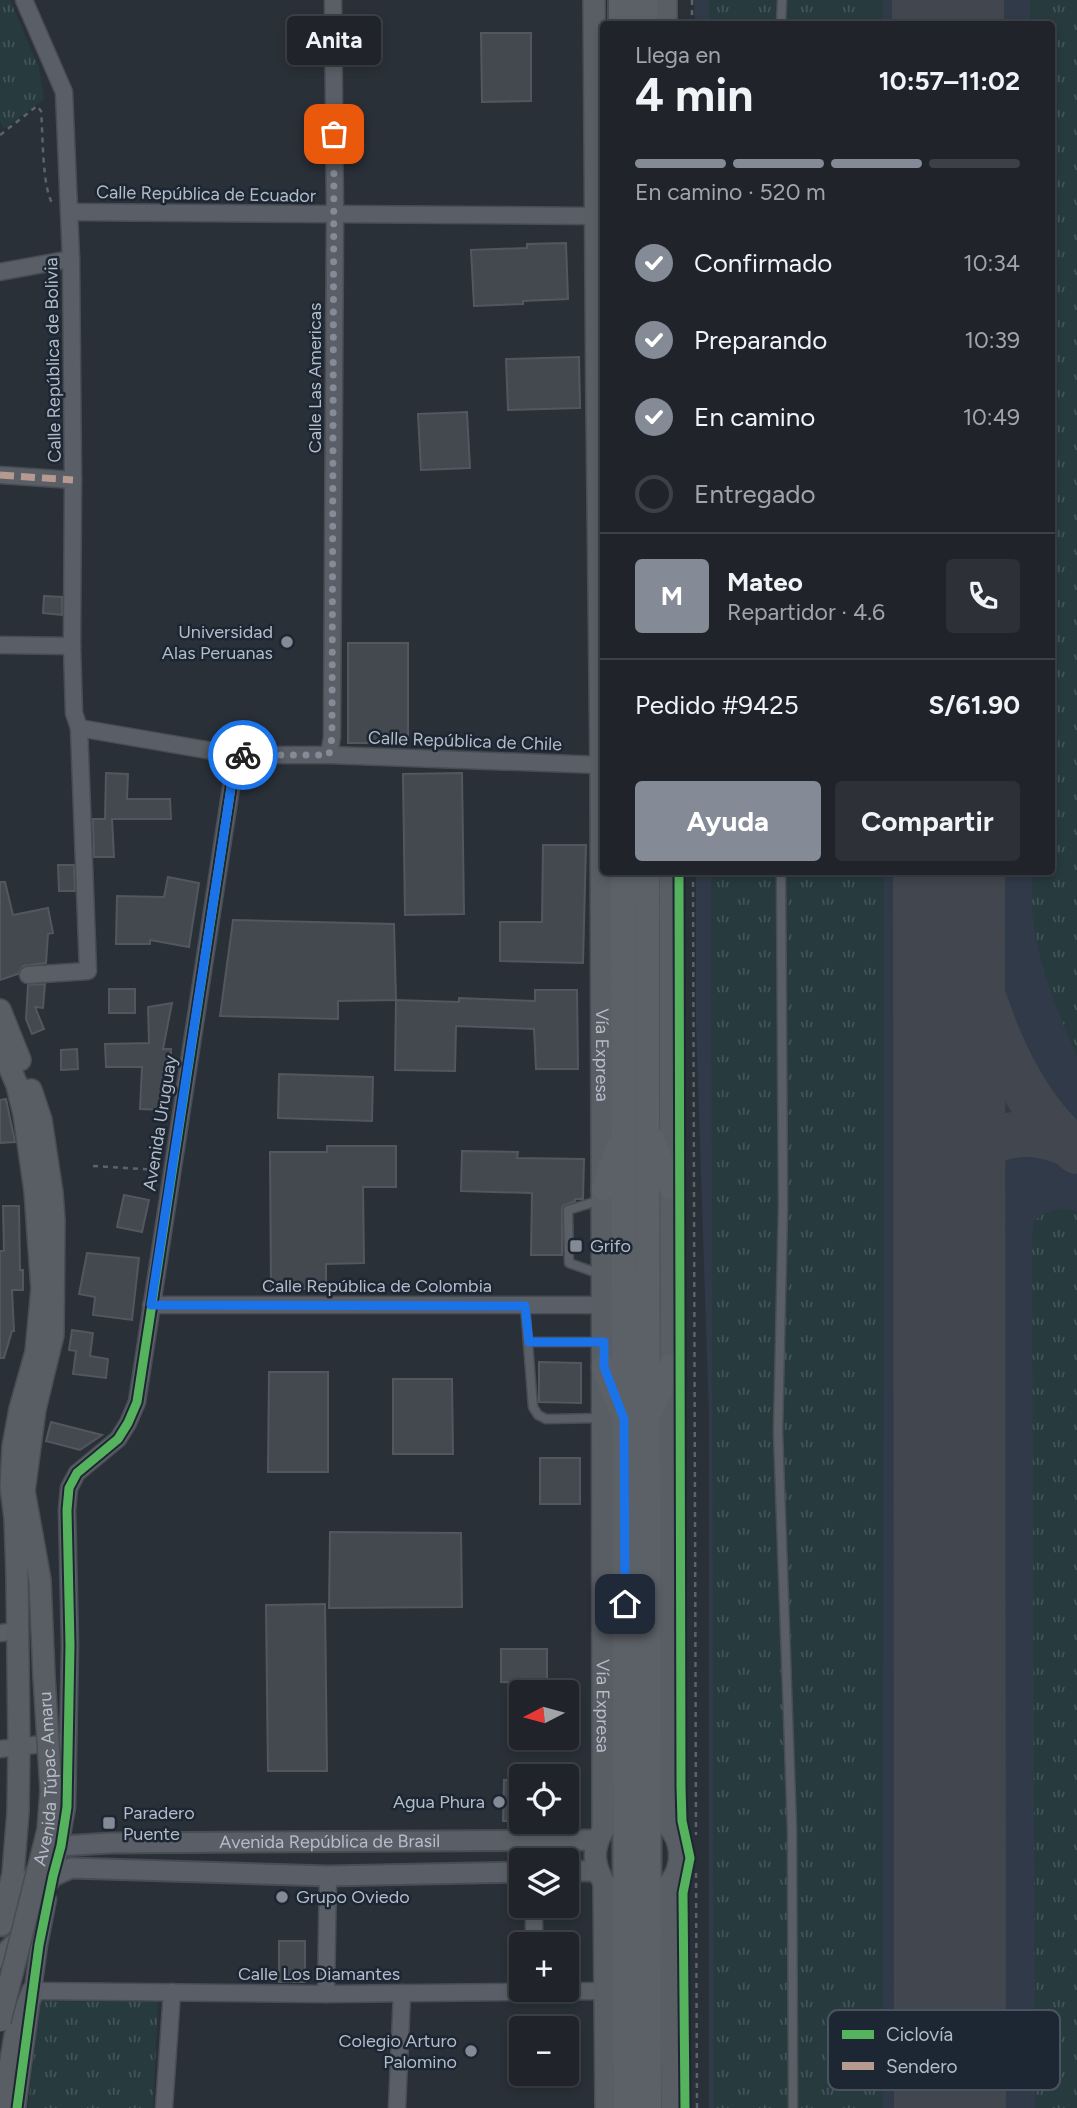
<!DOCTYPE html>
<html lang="es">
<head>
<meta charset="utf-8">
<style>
	body { margin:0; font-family:Figtree,sans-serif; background:#2d3036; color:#f1f3f6; height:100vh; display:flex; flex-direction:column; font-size:26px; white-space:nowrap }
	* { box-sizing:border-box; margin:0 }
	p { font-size:23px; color:#a2a4a8 }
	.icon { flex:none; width:38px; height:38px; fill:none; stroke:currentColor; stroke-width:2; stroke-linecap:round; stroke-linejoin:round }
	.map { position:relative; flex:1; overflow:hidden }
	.drawer { position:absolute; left:600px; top:21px; width:455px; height:854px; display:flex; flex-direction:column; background:#20242a; border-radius:7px; box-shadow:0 4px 10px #0003,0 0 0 2px #3d4147 }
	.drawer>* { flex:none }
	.needle { width:46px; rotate:264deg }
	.buttons { position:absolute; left:509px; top:1680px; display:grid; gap:14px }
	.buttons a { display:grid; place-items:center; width:70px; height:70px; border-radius:7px; background:#20242a; box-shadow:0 4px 10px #0003,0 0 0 2px #3d4147; font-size:35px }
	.pin { position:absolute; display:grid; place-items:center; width:60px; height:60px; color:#fff; margin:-30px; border-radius:14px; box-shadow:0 4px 10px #0006 }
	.courier { position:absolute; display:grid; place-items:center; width:70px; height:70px; margin:-35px; border:5px solid #1a73e8; border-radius:50%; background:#fff; color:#222; box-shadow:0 2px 9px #0007 }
	.bubble { position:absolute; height:49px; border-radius:7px; background:#20242a; box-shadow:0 4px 10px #0003,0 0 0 2px #3d4147; font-size:23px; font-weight:700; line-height:49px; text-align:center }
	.head em { font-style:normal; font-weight:700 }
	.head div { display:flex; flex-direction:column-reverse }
	.head { display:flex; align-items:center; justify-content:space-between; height:119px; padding:0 35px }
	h1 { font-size:46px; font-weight:700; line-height:52px }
	.bar { display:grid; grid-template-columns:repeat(4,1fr); gap:10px 7px; align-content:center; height:84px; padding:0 35px }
	.bar i { height:9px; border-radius:5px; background:#3d4147 }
	.bar .selected { background:#848b96 }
	.bar p { grid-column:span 4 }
	.line { display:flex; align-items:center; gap:18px; padding:0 35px; border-top:2px solid #3d4147 }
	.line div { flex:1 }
	.round { display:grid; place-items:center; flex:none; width:74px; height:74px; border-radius:7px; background:#2d3036 }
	ol { padding:0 35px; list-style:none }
	li { display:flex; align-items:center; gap:21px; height:77px }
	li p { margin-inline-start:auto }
	li .icon { padding:7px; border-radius:50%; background:#848b96; color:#fff; stroke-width:4 }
	li:last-child { color:#a2a4a8 }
	li i { width:38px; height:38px; border:4px solid #3d4147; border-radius:50% }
	.primary-button { display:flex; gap:14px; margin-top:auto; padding:14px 35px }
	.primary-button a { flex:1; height:80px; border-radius:7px; background:#848b96; color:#fff; font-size:28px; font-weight:700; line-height:80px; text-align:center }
	.primary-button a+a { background:#2d3036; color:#f1f3f6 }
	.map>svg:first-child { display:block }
	.airport { fill:#313a48 }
	.grass { fill:url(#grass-tufts) }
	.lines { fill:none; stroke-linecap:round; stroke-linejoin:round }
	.taxiway { stroke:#42464e; stroke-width:46 }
	.runway { stroke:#42464e; stroke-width:112 }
	.building { fill:#444950; stroke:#52575f; stroke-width:2 }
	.service-casing { stroke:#484c53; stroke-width:11 }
	.minor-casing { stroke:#484c53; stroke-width:19 }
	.tertiary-casing { stroke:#484c53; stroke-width:23 }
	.secondary-casing { stroke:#484c53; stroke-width:24 }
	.primary-casing { stroke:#484c55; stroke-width:28 }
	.path { stroke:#5d636a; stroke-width:2.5; stroke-dasharray:5 5; stroke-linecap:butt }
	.service { stroke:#5a5e66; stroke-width:8 }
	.minor { stroke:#5a5e66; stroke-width:16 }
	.tertiary { stroke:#5a5e66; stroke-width:19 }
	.secondary { stroke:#595d64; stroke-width:21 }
	.primary { stroke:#5c6168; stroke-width:24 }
	.secondary-bridge-casing { stroke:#484c53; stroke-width:24; stroke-linecap:butt }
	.secondary-bridge { stroke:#595d64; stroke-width:21 }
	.quiet { stroke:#b69a8f; stroke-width:7; stroke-dasharray:14 7; stroke-linecap:butt }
	.cycleway-casing { stroke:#1d2633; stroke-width:13 }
	.cycleway { stroke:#56b35d; stroke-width:9 }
	.done { stroke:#848b96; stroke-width:7; stroke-dasharray:0 12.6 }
	.route { stroke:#1a73e8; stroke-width:9 }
	.poi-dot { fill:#848b96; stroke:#1d2633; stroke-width:2.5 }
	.labels { text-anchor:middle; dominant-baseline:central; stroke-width:5; stroke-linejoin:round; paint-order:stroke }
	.street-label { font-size:18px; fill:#b4bcc9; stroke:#1d2633 }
	.poi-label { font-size:18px; fill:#b4bcc9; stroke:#1d2633; text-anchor:end }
	.key { fill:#1d2633; stroke:#4a5360; stroke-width:2 }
	.key-label { font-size:19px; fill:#b4bcc9 }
</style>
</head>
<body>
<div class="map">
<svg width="1077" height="2108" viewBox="0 0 1077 2108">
	<defs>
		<pattern id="grass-tufts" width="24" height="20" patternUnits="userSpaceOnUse" patternTransform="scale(1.75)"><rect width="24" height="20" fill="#273a3e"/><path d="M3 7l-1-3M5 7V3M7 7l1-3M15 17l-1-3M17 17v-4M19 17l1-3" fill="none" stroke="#445559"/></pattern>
	</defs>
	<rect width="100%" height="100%" fill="#2a3038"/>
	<path class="airport" d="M694,0H1077V2108H709V1418L696,1022V872H1052V24H695Z"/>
	<g class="grass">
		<path d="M0,0H10L39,68L44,99L4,129L0,121Z"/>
		<rect x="709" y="0" width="174" height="24"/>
		<path d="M1030,0H1077V1056C1058,1013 1035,958 1032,910C1032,897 1032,884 1032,872H1052V24H1030Z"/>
		<path d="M711,872H884L883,2108H714Z"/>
		<path d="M1057,1209L1077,1211V2108H1035L1032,1234L1034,1221L1042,1215Z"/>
		<path d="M40,2001L158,2002L153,2108H28Z"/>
	</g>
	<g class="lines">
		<g class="taxiway">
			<path d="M949,875C974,968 998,1087 1077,1151"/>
			<path d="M949,1221C952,1203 954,1184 964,1168C988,1129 1033,1127 1071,1145"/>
		</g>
		<g class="runway">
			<path d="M948,0V24"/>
			<path d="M949,872L950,2108"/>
		</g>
	</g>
	<g class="building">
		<path d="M481,33H531V101L482,102Z"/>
		<path d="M566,243L568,299L523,301V304L474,306L471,250L527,248V244Z"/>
		<path d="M579,357L580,408L508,410L506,359Z"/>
		<path d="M467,412L470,468L421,470L418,414Z"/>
		<path d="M44,596L62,597V615L43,613Z"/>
		<rect x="348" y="643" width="60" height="100"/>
		<path d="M106,773L128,774L127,799H170L171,819H112L114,857H94L93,819H105Z"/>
		<path d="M462,773L464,914L405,915L403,774Z"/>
		<path d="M543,845H586L583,963L500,961V922H542Z"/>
		<path d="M58,865H74L75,891H59Z"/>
		<path d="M168,877L199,883L189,947L150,940V944H116L117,896L164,897Z"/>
		<path d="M0,882H5L13,915L48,908L53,933L48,934L46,963L23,966L18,974L0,980Z"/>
		<path d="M233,920L394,924L396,1000L338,1001V1019L220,1016Z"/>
		<path d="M45,984L43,1008L35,1007L44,1029L32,1034L26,1019L28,985Z"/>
		<rect x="109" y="989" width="26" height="24"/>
		<path d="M535,990H577L578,1069H536L534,1029L456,1026L455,1071L395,1070L396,1000L459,1002V998L535,1001Z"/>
		<path d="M172,1003L163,1049H171L170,1087H168L166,1110L140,1109L142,1067H106L105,1044L149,1043L148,1007Z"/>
		<path d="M77,1049L78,1069L61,1070V1050Z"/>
		<path d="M279,1074L373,1077L372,1121L278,1118Z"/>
		<path d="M6,1099L15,1142L0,1143V1100Z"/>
		<path d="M327,1146H396V1187H363L364,1263L326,1264V1289H271L270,1152H327Z"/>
		<path d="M462,1151L518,1152L517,1158L584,1159L583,1199H575V1201L563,1206L562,1209V1255H531L532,1193L461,1191Z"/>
		<path d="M124,1195L149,1200L142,1232L117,1227Z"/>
		<path d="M3,1206H19L20,1270H23V1290H12L14,1331H12L4,1358H0V1251H4Z"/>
		<path d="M87,1253L139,1258L132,1320L93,1315L95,1297L79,1294Z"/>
		<path d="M72,1330L93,1333L90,1356L108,1359L106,1378L73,1374L76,1351L69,1350Z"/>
		<path d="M539,1362L581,1363V1403L539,1402Z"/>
		<path d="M269,1372H328V1472H268Z"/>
		<path d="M393,1379H452L453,1454H393Z"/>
		<path d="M51,1422L102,1435L80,1450L46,1441Z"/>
		<rect x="540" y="1458" width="40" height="46"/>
		<path d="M330,1532L461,1533L462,1607L329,1608Z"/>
		<path d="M325,1604L327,1771H268L266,1605Z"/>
		<path d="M501,1649H547V1683L501,1682Z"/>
		<path d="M504,1780H522V1821H503Z"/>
		<rect x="279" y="1941" width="26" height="41"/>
	</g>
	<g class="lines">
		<defs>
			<g id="service">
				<path d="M781,24L782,0"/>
				<path d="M781,872L783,1207L778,1432L792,1829L793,2108"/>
				<path d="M600,1274L569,1263L568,1210L601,1200"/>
				<path d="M525,1306L533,1407L538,1415L546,1419L602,1418"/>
				<path d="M529,1342H603"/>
			</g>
			<g id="minor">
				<path d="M24,0L64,92L71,259L73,480L72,646L74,713L79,728L88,971L28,975"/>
				<path d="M69,212L594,216"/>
				<path d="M0,272L71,259"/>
				<path d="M0,475L73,480"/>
				<path d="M0,645L72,646"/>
				<path d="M79,728L236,755H329L601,765"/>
				<path d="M329,755L332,737L335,214L333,0"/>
				<path d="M151,1305H603"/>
				<path d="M0,1633L16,1631"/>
				<path d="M0,1749L59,1742"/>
				<path d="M58,1857L67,1807L70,1645L67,1510L69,1488L77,1473L118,1439L128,1423L137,1402L236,755"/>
				<path d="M534,1906V1944"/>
				<path d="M33,1991L326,1994L605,1991"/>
				<path d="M326,1994L328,1876"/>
				<path d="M17,2108L39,1945L48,1899"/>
				<path d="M164,2108L172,1992"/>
				<path d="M397,2108L402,1993"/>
			</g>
			<g id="tertiary">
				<path d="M567,1871H597"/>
				<path id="s1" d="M2,1926L25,1893L32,1877L61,1846L110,1843L597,1840"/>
				<path d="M0,1958L17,1941L36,1914L46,1885L53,1876L71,1868L328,1876L522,1872"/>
			</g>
			<g id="secondary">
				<path id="s2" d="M594,0C594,257 599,515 601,772C603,1125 602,1477 603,1830C592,1849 593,1864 604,1883L606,2108"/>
				<path d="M666,0V24"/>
				<path d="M0,1010L20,1060"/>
				<path d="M0,1045L17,1085L24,1114L35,1191L42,1289L36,1352L20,1409L13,1447L11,1487L15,1518L17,1575L19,1746L18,1812L13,1874L6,1904L0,1919"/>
				<path d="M31,1090L41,1120L52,1193L54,1220L53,1335L35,1409L24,1491L40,1580L44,1676"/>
				<path d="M658,1817C685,1835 688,1872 660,1892"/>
				<path d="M669,1826L671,1307L670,872"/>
				<path d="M670,1883L672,2108"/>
				<path d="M3,2108L15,2036L33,1991"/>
			</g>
			<g id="primary">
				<path d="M621,0V24"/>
				<path d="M645,0V24"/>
				<path d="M623,872L626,2108"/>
				<path d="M647,872L649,2108"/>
				<path d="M652,1139L671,1187"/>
				<path d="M604,1188L617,1149"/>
				<path d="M604,1367L619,1405"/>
				<path d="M652,1409L671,1366"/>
			</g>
		</defs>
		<use href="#service" class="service-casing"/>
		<use href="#minor" class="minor-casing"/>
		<use href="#tertiary" class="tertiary-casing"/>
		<use href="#secondary" class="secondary-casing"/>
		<use href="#primary" class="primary-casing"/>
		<g class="path">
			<path d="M692,0V24"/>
			<path d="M0,135L37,106L41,111C43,133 42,185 52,203"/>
			<path d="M693,872L696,1835"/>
			<path d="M93,1166L158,1170"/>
			<path d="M696,1873L697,2108"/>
		</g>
		<use href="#service" class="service"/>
		<use href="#minor" class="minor"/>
		<use href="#tertiary" class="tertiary"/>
		<use href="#secondary" class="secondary"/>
		<use href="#primary" class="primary"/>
		<defs>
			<g id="secondary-bridge">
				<path id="s3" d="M0,2021L48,1830L51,1790L44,1676"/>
			</g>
		</defs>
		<use href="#secondary-bridge" class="secondary-bridge-casing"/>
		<use href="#secondary-bridge" class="secondary-bridge"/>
		<path class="quiet" d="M0,475L73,480"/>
		<defs>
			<g id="cycleway">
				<path d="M679,872L681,1787L682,1821L690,1858L683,1893L685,2108"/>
				<path d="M17,2108L39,1945L53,1876L61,1846L67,1807L70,1645L67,1510L69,1488L77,1473L118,1439L128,1423L137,1402L236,755"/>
			</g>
		</defs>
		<use href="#cycleway" class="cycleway-casing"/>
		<use href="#cycleway" class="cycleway"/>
	</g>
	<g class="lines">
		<path class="done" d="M243,755H329L332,737L334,134"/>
		<path class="route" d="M243,755H236L151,1305L525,1306L529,1342H604V1367L624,1419L625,1604"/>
	</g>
	<g class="poi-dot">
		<circle cx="287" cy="642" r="7"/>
		<rect x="569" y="1239" width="14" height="14" rx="3.5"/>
		<circle cx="499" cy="1802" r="7"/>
		<rect x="102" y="1816" width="14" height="14" rx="3.5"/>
		<circle cx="282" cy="1897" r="7"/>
		<circle cx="471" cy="2051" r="7"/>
	</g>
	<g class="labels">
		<g class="street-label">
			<text transform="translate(206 194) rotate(1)">Calle República de Ecuador</text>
			<text transform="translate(53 360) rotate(-91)">Calle República de Bolivia</text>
			<text transform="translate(315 378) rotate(-90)">Calle Las Americas</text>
			<text transform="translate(465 741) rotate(2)">Calle República de Chile</text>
			<text stroke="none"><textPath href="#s2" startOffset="1055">Vía Expresa</textPath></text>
			<text transform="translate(160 1123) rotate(-81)">Avenida Uruguay</text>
			<text x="377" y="1286">Calle República de Colombia</text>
			<text stroke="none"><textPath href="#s2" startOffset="1706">Vía Expresa</textPath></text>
			<text stroke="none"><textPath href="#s3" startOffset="248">Avenida Túpac Amaru</textPath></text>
			<text stroke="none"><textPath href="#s1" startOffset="369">Avenida República de Brasil</textPath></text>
			<text x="319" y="1974">Calle Los Diamantes</text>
		</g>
		<g class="poi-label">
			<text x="273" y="632">Universidad<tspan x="273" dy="21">Alas Peruanas</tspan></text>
			<text x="590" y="1246" text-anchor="start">Grifo</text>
			<text x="485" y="1802">Agua Phura</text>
			<text x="123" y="1813" text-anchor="start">Paradero<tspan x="123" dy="21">Puente</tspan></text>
			<text x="296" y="1897" text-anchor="start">Grupo Oviedo</text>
			<text x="457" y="2041">Colegio Arturo<tspan x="457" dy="21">Palomino</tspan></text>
		</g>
	</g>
	<rect x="828" y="2010" width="232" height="80" rx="10" class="key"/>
	<rect x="842" y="2030" width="32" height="9" fill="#56b35d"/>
	<rect x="842" y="2062" width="32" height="8" fill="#b69a8f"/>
	<g class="key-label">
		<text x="886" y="2041">Ciclovía</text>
		<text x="886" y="2073">Sendero</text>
	</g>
</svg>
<div class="buttons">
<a><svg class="needle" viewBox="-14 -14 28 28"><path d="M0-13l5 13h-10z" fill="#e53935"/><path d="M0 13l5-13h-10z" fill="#a2a4a8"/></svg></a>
<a><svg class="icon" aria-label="locate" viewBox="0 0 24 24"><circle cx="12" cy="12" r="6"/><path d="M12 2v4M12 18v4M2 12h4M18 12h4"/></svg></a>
<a><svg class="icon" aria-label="layers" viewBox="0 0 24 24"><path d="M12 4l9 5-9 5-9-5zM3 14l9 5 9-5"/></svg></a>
<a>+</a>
<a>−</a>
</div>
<div class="pin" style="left:334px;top:134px;background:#ea580c"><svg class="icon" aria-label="bag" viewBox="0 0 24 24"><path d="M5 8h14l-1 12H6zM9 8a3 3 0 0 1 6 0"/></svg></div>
<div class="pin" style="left:625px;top:1604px;background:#1f2937"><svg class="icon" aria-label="home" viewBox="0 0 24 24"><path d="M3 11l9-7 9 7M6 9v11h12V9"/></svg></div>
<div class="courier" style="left:243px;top:755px"><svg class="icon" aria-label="bike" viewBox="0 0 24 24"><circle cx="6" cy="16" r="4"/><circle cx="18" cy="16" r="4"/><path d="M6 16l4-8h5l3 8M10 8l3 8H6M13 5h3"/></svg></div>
<div class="bubble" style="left:287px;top:16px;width:94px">Anita</div>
<section class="drawer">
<div class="head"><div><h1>4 min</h1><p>Llega en</p></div><em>10:57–11:02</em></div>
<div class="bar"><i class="selected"></i><i class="selected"></i><i class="selected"></i><i></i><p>En camino · 520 m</p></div>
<ol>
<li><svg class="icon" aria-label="check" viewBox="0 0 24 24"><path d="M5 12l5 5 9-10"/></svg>Confirmado<p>10:34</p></li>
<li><svg class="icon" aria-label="check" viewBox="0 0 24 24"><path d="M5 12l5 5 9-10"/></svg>Preparando<p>10:39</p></li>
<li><svg class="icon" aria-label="check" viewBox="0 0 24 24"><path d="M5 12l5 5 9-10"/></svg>En camino<p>10:49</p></li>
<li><i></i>Entregado</li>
</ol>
<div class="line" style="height:126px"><b class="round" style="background:#848b96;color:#fff">M</b><div><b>Mateo</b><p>Repartidor · 4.6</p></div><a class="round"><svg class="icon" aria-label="phone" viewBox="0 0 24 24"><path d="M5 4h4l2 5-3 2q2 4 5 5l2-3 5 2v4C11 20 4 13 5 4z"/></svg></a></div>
<div class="line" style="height:91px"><div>Pedido #9425</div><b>S/61.90</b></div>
<div class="primary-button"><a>Ayuda</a><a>Compartir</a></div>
</section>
</div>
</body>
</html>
